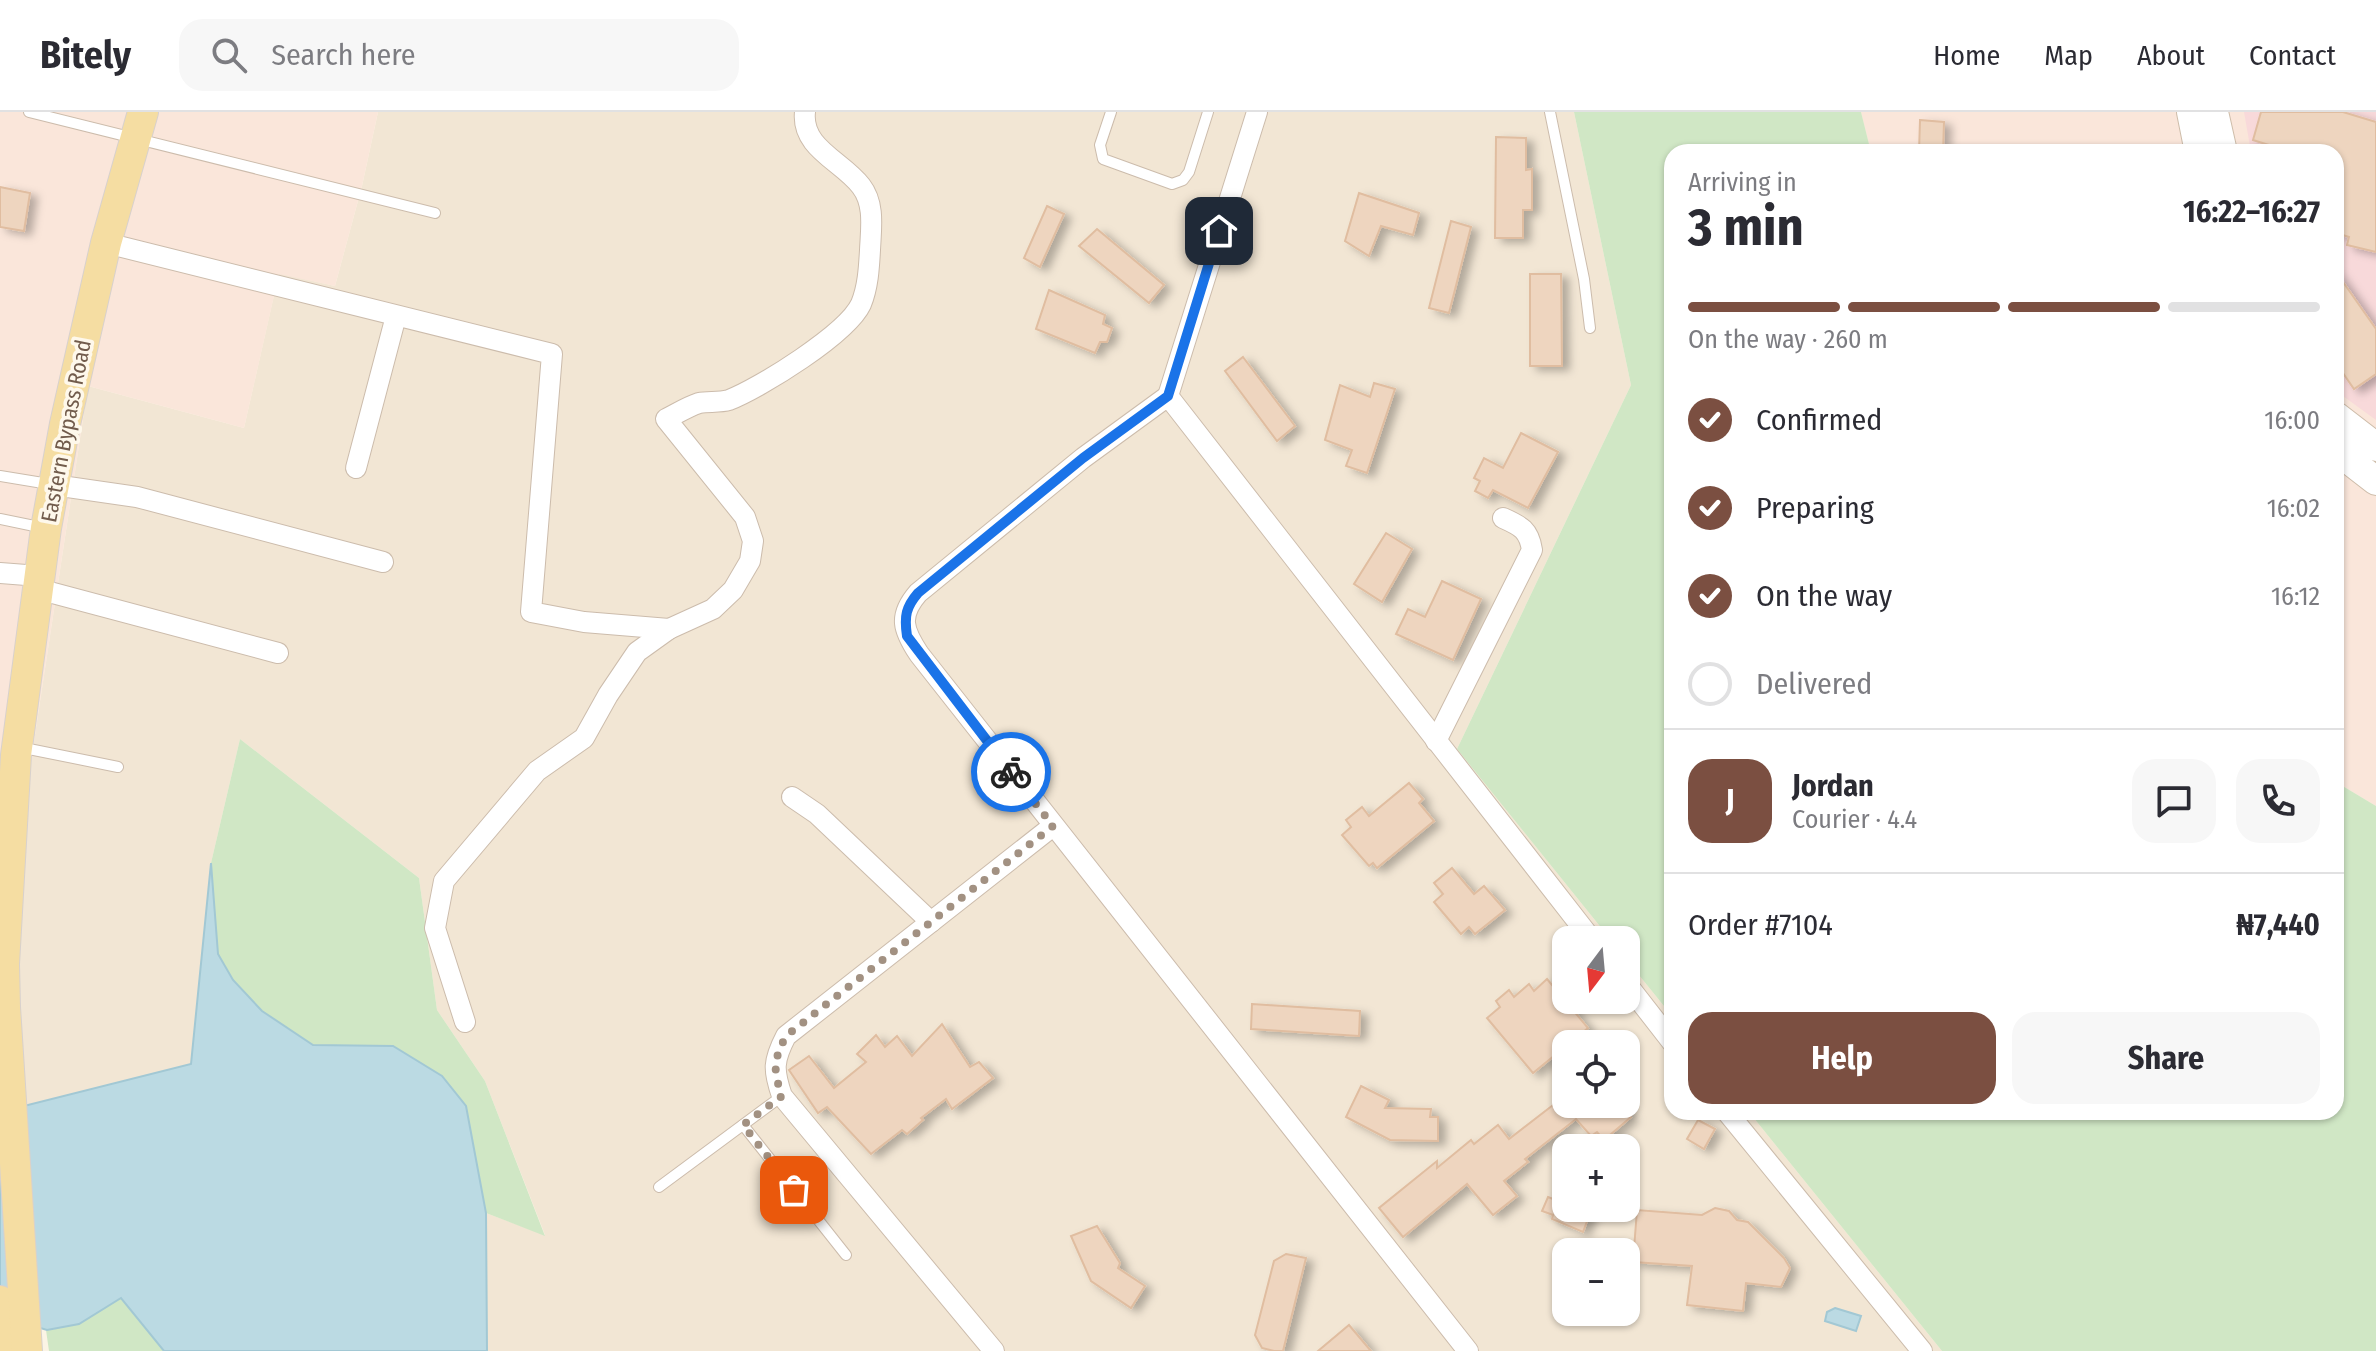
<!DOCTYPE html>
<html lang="en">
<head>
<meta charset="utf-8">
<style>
	body { margin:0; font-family:"Fira Sans Condensed",sans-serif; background:#f7f7f7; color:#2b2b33; height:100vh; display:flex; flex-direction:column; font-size:30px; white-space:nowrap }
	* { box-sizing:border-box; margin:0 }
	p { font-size:26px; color:#7c7c81 }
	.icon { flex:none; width:44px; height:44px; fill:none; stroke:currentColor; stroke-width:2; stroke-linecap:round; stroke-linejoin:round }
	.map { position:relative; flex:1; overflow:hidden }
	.panel { position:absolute; left:1664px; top:32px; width:680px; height:976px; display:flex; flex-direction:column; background:#fff; border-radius:24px; box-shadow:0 2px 6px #0004 }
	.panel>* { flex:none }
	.needle { width:52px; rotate:196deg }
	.buttons { position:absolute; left:1552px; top:814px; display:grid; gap:16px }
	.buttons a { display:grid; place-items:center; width:88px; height:88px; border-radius:16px; background:#fff; box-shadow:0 2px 6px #0004; font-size:40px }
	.pin { position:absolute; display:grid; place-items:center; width:68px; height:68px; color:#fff; margin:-34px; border-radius:16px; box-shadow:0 4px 12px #0006 }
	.courier { position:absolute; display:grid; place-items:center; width:80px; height:80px; margin:-40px; border:6px solid #1a73e8; border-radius:50%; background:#fff; color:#222; box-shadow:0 2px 10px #0007 }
	.overview em { font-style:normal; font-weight:700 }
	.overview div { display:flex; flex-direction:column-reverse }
	.overview { display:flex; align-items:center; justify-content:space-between; height:136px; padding:0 24px }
	h1 { font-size:52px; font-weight:700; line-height:60px }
	.bar { display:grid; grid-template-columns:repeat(4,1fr); gap:12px 8px; align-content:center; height:96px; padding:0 24px }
	.bar i { height:10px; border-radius:6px; background:#e1e1e2 }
	.bar .on { background:#7b4f41 }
	.bar p { grid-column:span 4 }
	.line { display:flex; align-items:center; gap:20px; padding:0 24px; border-top:2px solid #e1e1e2 }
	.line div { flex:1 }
	.round { display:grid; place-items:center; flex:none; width:84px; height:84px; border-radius:24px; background:#f7f7f7 }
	ol { padding:0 24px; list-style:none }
	li { display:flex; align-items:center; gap:24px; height:88px }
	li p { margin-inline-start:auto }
	li .icon { padding:8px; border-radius:50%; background:#7b4f41; color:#fff; stroke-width:4 }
	li:last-child { color:#7c7c81 }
	li i { width:44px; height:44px; border:4px solid #e1e1e2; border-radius:50% }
	.cta { display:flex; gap:16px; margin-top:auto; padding:16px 24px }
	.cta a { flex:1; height:92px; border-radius:24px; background:#7b4f41; color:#fff; font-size:32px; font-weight:700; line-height:92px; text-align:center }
	.cta a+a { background:#f7f7f7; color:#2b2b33 }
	header { display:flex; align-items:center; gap:48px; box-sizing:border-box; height:112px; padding:0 40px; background:#fff; border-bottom:2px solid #e1e1e2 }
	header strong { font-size:38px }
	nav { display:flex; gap:44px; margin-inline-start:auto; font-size:28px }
	.search { width:560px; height:72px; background:#f7f7f7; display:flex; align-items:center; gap:20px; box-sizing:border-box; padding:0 28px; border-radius:24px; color:#7c7c81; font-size:30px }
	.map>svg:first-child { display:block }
	.residential { fill:#f2e6d4; fill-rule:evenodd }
	.commercial { fill:#fae6da }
	.medical { fill:#f8d9da }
	.green { fill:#d0e7c5 }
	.water { fill:#bbdae3; stroke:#a2c8d4; stroke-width:2 }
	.building { fill:#eed5bf; stroke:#e0bda0; stroke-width:2; filter:url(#shadow) }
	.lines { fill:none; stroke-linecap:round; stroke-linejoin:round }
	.lane-casing { stroke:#ccbcac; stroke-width:12 }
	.street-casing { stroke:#ccbcac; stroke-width:22 }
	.secondary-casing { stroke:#cebdaa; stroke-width:30 }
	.primary-casing { stroke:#d8d1cd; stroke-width:32 }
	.lane { stroke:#fff; stroke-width:10 }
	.street { stroke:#fff; stroke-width:20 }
	.secondary { stroke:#fff; stroke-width:28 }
	.primary { stroke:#f5dda2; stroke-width:30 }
	.done { stroke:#a29182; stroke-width:8; stroke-dasharray:0 14.4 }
	.route { stroke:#1a73e8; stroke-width:10 }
	.labels { text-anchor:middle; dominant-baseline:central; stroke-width:7; stroke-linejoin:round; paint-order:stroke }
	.street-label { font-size:22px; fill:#725c4c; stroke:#fef8eb }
</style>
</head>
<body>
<header>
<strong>Bitely</strong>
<div class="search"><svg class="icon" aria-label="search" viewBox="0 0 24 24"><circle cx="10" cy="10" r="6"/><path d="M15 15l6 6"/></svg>Search here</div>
<nav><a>Home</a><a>Map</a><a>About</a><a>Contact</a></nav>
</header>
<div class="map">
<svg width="2376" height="1239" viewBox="0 0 2376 1239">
	<defs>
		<filter id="shadow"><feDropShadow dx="7" dy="4" stdDeviation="4" flood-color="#0004"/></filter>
	</defs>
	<rect width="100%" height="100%" fill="#fbf4e5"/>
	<path class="residential" d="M378,0H1574L1631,273L1457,637L1611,828H1566V888H1626V847L1672,904V1000H1749L1942,1239H487L486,1101L545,1123L485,969L437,898L419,766L240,627L211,751L192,952L0,1000L22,708L88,274L244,316L279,161L335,174L362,74ZM1566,932H1626V992H1566ZM1566,1036H1626V1096H1566ZM1566,1140H1626V1200H1566Z"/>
	<g class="commercial">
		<path d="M0,0H378L362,74L335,174L279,162L244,316L88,274L22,708L0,712Z"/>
		<path d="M1861,0H2376V694L2336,670V40H1871Z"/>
	</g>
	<path class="medical" d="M2244,0H2376V308L2336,279V40H2251Z"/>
	<g class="green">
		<path d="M1574,0H1861L1871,40H1672V904L1626,847V828H1611L1457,637L1631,273Z"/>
		<path d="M240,627L419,766L437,898L485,969L545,1124L486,1101L466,994L393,934L313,933L262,899L233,868L218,842L211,751Z"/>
		<path d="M2336,670L2376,694V1239H1942L1749,1000H2336Z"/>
		<path d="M60,1148L255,1239H49L46,1218L0,1204V1169Z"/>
	</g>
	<g class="water">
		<path d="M211,751L218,842L233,868L262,899L313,933L393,934L442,964L466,994L486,1101L487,1239H164L121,1186L79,1212L47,1218L0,1204V1000L191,952Z"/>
		<path d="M1835,1196L1861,1204L1856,1219L1825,1209L1827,1200Z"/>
	</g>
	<g class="building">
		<path d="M2261,0H2343L2376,10V140L2347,133L2349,125L2336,121V40H2271L2272,34L2253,28Z"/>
		<path d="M1920,8L1944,10L1943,40H1919Z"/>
		<path d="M1496,25L1526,26V58L1532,57V98H1523V126H1495Z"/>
		<path d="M0,75L30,81L24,119L0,115Z"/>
		<path d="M1359,81L1419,101L1413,123L1381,114L1369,144L1345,129Z"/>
		<path d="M1047,94L1064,102L1040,155L1024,146Z"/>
		<path d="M1451,109L1471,115L1449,201L1429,196Z"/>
		<path d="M1097,117L1164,173L1149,191L1079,134Z"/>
		<path d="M2336,160L2376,217V262L2354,277L2336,251Z"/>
		<path d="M1530,162H1561L1562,254H1530Z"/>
		<path d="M1049,178L1105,203L1103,212L1112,216L1107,230H1100L1095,241L1036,217Z"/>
		<path d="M1243,245L1295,314L1277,329L1225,259Z"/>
		<path d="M1374,271L1395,277L1367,361L1346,354L1352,338L1325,328L1340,273L1370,285Z"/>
		<path d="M1521,321L1558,340L1528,396L1493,378L1488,386L1475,379L1480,369L1474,366L1484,346L1503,356Z"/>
		<path d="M1386,421L1412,437L1382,490L1354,472Z"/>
		<path d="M1442,469L1481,487L1453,548L1396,522L1408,497L1425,505Z"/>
		<path d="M1409,671L1423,687L1419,691L1434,709L1377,756L1373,751L1369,754L1342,723L1351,715L1346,708L1362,695L1369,704Z"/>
		<path d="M1452,756L1474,782L1484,774L1505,798L1475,822L1469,815L1461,822L1434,790L1443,782L1434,771Z"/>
		<path d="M1547,867L1588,916L1533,961L1487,906L1500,895L1496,889L1509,878L1514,885L1529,872L1534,879Z"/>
		<path d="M1252,892L1360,899L1359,924L1251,917Z"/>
		<path d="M942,912L970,955L979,950L993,966L952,997L946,987L921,1006L923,1008L907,1022L902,1018L871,1042L827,995L818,1001L789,958L809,944L834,976L866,950L857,942L876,923L885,935L897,924L912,944Z"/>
		<path d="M1361,974L1389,988L1385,996L1431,997L1430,1005H1438V1029L1390,1028L1346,1005Z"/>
		<path d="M1566,983V992H1621L1631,1005L1604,1028L1597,1020L1591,1024L1576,1007L1525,1047L1528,1050L1504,1069L1517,1084L1493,1103L1467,1072L1403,1125L1379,1096L1437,1049V1056L1471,1028L1474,1032L1498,1013L1509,1027Z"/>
		<path d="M1698,1008L1715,1017L1704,1037L1687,1027Z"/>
		<path d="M1548,1085L1566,1092V1096H1592L1583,1120L1552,1107L1553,1103L1542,1099Z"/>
		<path d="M1715,1096L1729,1099L1737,1108L1748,1110L1784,1146L1790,1156L1781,1175L1746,1171L1743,1199L1687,1193L1692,1154L1633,1150L1637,1098L1702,1103Z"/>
		<path d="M1097,1114L1120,1151L1118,1156L1145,1174L1131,1196L1091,1169L1071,1124Z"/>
		<path d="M1286,1142L1306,1146L1283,1239H1274L1262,1236L1255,1223L1274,1149Z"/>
		<path d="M1349,1213L1371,1239H1318Z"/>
	</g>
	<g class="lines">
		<defs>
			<g id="lane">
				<path d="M29,0L435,101"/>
				<path d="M1111,0L1100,33L1103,47L1172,72L1183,68L1189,60L1208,0"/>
				<path d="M1550,0L1584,167L1590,216"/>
				<path d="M0,364L49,372"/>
				<path d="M0,407L44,416"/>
				<path d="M19,635L118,655"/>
				<path d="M743,1013L846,1143"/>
				<path d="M659,1075L782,984"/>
			</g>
			<g id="street">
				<path d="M106,131L552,242L531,500L584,510L669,517"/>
				<path d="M1168,284L1257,0"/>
				<path d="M356,356L396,204"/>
				<path d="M54,373L137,385L383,450"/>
				<path d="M0,461L39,464"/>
				<path d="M38,477L278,541"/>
				<path d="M1436,629L1532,438C1529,418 1521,414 1503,406"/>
				<path d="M792,685L817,702L931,810"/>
				<path d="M1626,871L1672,930"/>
				<path d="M465,910L435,816L444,769L537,659L584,626L608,583L637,540L669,517L713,497L733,478L750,449L753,429L745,405L666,307C676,302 687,295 699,291C708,289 719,291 729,288C760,276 847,222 861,192C868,175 869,156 870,138C871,116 875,92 861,74C842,49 801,36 805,0"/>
				<path d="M1727,1000L1922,1239"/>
				<path d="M994,1239L782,984C773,958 773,949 786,924L1053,714"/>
				<path d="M1468,1239L919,542C903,518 898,504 918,481L1083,346L1168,284L1592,828"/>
			</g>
			<g id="secondary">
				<path d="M2191,0L2199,40"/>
				<path d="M2214,0L2223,40"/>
				<path d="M2336,304L2376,335"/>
				<path d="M2336,338L2376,369"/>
			</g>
			<g id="primary">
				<path d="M0,1189L3,1239"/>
				<path d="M27,1239L5,895L4,852L16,643L46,416L65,312L106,131L143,0"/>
			</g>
		</defs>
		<use href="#lane" class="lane-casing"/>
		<use href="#street" class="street-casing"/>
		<use href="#secondary" class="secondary-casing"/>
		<use href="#primary" class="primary-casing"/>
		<use href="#lane" class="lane"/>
		<use href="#street" class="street"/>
		<use href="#secondary" class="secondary"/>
		<use href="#primary" class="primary"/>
	</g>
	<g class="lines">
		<path class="done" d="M794,1078L743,1013L782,984C773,958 773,949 786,924L1053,714L1011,660"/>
		<path class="route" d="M1011,660L907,524C904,504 906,495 918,481L1083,346L1168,284L1219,119"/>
	</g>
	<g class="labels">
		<g class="street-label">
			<text transform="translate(66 319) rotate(-79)">Eastern Bypass Road</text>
		</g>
	</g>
</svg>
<div class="buttons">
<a><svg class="needle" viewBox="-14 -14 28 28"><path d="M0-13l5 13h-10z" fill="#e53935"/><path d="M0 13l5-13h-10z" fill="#7c7c81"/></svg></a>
<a><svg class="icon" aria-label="locate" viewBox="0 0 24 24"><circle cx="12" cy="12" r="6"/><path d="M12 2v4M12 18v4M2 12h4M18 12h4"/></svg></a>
<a>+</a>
<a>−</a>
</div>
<div class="pin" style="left:794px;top:1078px;background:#ea580c"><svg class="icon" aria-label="bag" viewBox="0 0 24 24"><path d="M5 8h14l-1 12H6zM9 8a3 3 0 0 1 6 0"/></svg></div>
<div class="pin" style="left:1219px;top:119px;background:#1f2937"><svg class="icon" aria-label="home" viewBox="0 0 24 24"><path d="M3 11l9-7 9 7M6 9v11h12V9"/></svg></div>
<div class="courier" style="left:1011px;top:660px"><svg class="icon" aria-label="bike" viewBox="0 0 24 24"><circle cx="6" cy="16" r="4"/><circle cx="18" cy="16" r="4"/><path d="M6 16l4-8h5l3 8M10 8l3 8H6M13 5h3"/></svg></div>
<section class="panel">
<div class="overview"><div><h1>3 min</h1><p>Arriving in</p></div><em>16:22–16:27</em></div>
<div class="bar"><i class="on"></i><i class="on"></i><i class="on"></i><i></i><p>On the way · 260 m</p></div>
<ol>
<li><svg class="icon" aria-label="check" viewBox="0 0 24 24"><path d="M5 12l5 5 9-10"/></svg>Confirmed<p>16:00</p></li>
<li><svg class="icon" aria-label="check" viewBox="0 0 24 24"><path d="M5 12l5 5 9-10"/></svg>Preparing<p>16:02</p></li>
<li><svg class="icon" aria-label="check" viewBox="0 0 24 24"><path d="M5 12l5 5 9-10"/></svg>On the way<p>16:12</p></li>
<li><i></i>Delivered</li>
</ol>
<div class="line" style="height:144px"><b class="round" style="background:#7b4f41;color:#fff">J</b><div><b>Jordan</b><p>Courier · 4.4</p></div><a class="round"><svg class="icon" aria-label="chat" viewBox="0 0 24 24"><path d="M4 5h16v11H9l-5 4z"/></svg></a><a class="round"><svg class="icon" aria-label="phone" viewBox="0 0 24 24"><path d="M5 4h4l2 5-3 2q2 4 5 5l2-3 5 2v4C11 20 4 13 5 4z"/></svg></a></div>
<div class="line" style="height:104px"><div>Order #7104</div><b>₦7,440</b></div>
<div class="cta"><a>Help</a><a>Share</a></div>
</section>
</div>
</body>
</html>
